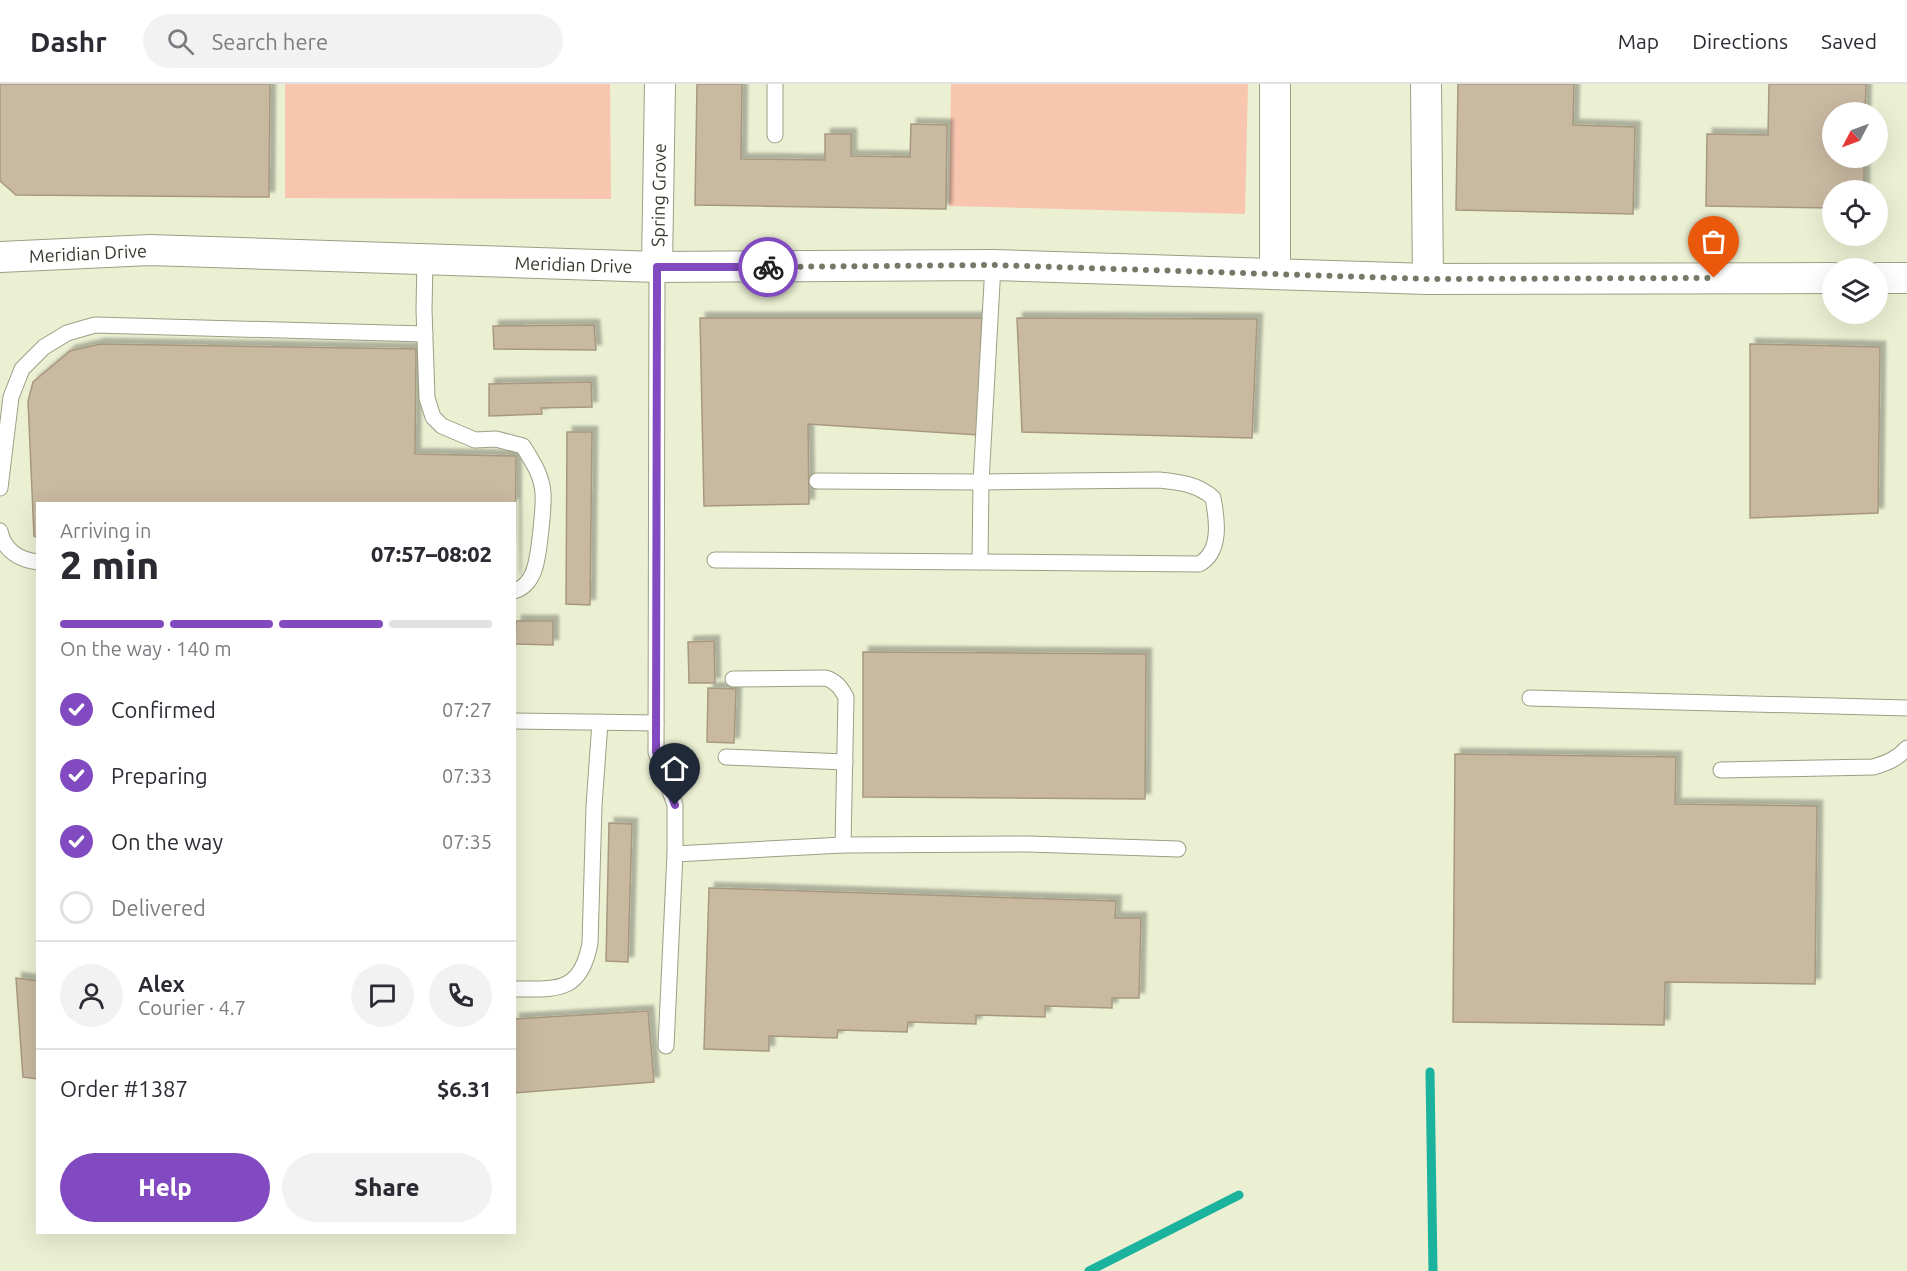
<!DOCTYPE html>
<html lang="en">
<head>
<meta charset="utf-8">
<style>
	body { margin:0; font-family:Ubuntu,sans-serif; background:#f2f2f3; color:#2b2b33; height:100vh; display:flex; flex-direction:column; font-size:22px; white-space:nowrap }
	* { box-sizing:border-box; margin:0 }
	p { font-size:20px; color:#7c7c81 }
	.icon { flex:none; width:33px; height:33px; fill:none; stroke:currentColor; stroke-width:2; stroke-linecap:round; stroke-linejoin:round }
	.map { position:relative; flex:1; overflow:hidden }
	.details { position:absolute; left:36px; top:418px; width:480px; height:732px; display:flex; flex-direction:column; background:#fff; border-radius:0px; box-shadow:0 6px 24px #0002 }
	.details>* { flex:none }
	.needle { width:39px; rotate:229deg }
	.controls { position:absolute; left:1822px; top:18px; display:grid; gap:12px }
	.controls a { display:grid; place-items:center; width:66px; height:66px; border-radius:50%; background:#fff; box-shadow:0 6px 24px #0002; font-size:30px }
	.pin { position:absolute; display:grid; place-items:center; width:51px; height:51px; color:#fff; margin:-62px -26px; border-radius:50% 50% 50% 0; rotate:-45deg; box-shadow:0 0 6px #0007 }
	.pin .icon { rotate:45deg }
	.courier { position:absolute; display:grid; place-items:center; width:60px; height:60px; margin:-30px; border:4px solid #824ac0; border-radius:50%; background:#fff; color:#222; box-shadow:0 2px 8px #0007 }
	.summary em { font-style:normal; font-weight:800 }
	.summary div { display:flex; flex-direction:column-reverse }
	.summary { display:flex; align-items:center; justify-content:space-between; height:102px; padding:0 24px }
	h1 { font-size:39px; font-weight:800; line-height:45px }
	.bar { display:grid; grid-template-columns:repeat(4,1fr); gap:9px 6px; align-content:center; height:72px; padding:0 24px }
	.bar i { height:8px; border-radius:4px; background:#e1e1e2 }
	.bar .active { background:#824ac0 }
	.bar p { grid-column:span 4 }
	.line { display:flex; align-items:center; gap:15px; padding:0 24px; border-top:2px solid #e1e1e2 }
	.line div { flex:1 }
	.round { display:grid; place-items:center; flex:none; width:63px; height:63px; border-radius:32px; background:#f2f2f3 }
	ol { padding:0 24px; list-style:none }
	li { display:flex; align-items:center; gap:18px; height:66px }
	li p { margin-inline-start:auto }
	li .icon { padding:6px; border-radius:50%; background:#824ac0; color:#fff; stroke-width:4 }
	li:last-child { color:#7c7c81 }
	li i { width:33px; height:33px; border:3px solid #e1e1e2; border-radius:50% }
	.cta { display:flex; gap:12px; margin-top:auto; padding:12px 24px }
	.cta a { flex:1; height:69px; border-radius:36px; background:#824ac0; color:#fff; font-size:24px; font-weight:800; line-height:69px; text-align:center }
	.cta a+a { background:#f2f2f3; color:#2b2b33 }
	header { display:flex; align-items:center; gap:36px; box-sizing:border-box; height:84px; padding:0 30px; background:#fff; border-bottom:2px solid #e1e1e2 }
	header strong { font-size:28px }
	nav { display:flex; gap:33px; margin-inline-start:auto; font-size:21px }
	.search { width:420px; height:54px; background:#f2f2f3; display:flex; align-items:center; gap:15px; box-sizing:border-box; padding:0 21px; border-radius:33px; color:#7c7c81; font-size:22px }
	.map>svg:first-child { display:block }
	.green { fill:#f8c5af }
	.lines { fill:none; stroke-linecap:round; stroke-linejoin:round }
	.stream { stroke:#1bb29e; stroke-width:9 }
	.building { fill:#c9b9a1; stroke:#a79880; stroke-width:1.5; filter:url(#shadow) }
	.service-casing { stroke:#9c9f84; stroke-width:17 }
	.minor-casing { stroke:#9c9f84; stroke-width:32 }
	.service { stroke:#fff; stroke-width:15 }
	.minor { stroke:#fff; stroke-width:30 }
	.done { stroke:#777968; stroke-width:6; stroke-dasharray:0 10.8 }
	.route { stroke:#824ac0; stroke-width:8 }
	.labels { text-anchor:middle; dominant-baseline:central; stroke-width:4.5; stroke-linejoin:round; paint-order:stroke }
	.street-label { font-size:18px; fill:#38392e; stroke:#fafde0 }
</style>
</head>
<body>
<header>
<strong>Dashr</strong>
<div class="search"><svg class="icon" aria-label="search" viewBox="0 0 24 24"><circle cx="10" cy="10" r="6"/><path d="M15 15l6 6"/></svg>Search here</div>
<nav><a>Map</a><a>Directions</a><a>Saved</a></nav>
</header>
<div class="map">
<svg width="1907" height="1187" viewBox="0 0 1907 1187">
	<defs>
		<filter id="shadow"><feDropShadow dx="5.5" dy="-5.5" stdDeviation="1.5" flood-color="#0004"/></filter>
	</defs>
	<rect width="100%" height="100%" fill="#ecf0d3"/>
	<g class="green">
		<path d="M285,0H610L611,115L285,114Z"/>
		<path d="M951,0H1248L1245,130L949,122Z"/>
	</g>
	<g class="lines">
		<g class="stream">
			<path d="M1430,988L1433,1187"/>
			<path d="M1089,1187L1239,1111"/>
		</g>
	</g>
	<g class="building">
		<path d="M0,0H270L269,113L16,111L0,97Z"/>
		<path d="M697,0H742L741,75L825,76V50H851V72L910,73L911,40L947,41L946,125L695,121Z"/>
		<path d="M1458,0H1574L1573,41L1635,43L1633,130L1456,126Z"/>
		<path d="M1769,0H1866L1865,28H1833V74H1864V106H1833V124L1706,122L1707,50L1768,51Z"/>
		<path d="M700,234H982L978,351L808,340L809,420L704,422Z"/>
		<path d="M1017,234L1257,235L1252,354L1022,348Z"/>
		<path d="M594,241L596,266L494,265L493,242Z"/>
		<path d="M100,260L416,265L415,370L516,372L515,496L514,420H38V454L34,452L28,317L33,298L70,267Z"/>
		<path d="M1750,260L1880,263L1878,429L1750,434Z"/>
		<path d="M591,298L592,323L541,324L542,330L489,332V300Z"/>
		<path d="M567,348H592L590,521L566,520Z"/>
		<path d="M516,537H553V561L515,560Z"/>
		<path d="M714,557L715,599H689L688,558Z"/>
		<path d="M863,568L1146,570L1145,715L863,713Z"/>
		<path d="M708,604L736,605L734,659L707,658Z"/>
		<path d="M1455,670L1676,673L1675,720L1817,722L1815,900L1665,898L1664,941L1453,938Z"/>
		<path d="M609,739L632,740L628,878L606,877Z"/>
		<path d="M709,804L1116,817L1115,834H1141L1139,914H1112V924L1045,922V933L976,931V940L908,938L907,948L838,946L837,954L769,952V967L704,965Z"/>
		<path d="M16,894L38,897V995L23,993Z"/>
		<path d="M648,927L654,998L514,1009V935Z"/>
	</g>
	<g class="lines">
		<defs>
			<g id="service">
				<path d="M775,51V0"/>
				<path d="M425,175L424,226L427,314L433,333L442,342L475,356L496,355L523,362C532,377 542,391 543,409C544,423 539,470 535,483C532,494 525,504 514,507"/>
				<path d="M657,183L656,668L675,721V770L666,962"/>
				<path d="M817,397L981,398L1159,396C1179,398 1198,400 1213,414C1217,435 1222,468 1199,480L980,478"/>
				<path d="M0,404L11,313L22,285L44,263L67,249L95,241L425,250"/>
				<path d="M0,447C4,467 20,476 38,478"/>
				<path d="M715,476L980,478L981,398L993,181"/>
				<path d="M733,595L826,594C837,598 840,603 846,613L843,761"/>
				<path d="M1530,614L1907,624"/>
				<path d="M514,637L656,639"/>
				<path d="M726,673L845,678"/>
				<path d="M1721,686L1873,683C1887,679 1897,675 1907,664"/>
				<path d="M675,770L843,761L1028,760L1178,765"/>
				<path d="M514,905C557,905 581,909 590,859L594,722L600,638"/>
			</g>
			<g id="minor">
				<path d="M1275,0V190"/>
				<path d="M1426,0L1428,195"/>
				<path id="s1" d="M0,173L150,166L657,183L993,181L1428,195L1833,194"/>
				<path id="s2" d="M657,183L660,0"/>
				<path d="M1878,194H1907"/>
			</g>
		</defs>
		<use href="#service" class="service-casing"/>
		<use href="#minor" class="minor-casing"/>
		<use href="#service" class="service"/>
		<use href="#minor" class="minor"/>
	</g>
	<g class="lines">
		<path class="done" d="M768,183L993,181L1428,195L1714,194"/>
		<path class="route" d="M675,721L656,668L657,183H768"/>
	</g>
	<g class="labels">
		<g class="street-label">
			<text stroke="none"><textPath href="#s2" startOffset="72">Spring Grove</textPath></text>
			<text stroke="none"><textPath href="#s1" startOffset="88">Meridian Drive</textPath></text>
			<text stroke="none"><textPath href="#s1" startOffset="574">Meridian Drive</textPath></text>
		</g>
	</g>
</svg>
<div class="controls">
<a><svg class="needle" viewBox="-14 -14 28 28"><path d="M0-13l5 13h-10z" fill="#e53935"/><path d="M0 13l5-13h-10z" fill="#7c7c81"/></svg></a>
<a><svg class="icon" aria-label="locate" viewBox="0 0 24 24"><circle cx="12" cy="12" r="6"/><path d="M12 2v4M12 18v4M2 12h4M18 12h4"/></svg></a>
<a><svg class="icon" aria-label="layers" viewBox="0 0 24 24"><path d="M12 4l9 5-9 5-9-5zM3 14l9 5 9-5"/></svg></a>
</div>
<div class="pin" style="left:1714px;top:194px;background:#ea580c"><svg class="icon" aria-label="bag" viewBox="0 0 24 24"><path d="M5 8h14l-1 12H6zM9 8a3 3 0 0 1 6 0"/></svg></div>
<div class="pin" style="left:675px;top:721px;background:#1f2937"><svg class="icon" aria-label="home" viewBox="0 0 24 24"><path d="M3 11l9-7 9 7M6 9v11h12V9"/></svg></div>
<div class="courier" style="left:768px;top:183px"><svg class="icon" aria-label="bike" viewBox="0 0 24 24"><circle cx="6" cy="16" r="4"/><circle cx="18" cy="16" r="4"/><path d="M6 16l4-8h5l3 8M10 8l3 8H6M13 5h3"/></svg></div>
<section class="details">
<div class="summary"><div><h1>2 min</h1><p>Arriving in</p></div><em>07:57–08:02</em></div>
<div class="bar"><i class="active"></i><i class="active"></i><i class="active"></i><i></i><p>On the way · 140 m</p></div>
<ol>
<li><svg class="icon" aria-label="check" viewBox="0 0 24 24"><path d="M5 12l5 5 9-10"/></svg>Confirmed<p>07:27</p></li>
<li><svg class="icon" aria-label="check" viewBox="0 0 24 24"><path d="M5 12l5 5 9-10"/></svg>Preparing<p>07:33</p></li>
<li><svg class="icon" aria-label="check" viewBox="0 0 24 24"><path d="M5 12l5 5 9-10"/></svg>On the way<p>07:35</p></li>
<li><i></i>Delivered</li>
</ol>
<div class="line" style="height:108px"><a class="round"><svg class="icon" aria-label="person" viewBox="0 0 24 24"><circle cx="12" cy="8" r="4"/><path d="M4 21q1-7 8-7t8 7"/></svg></a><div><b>Alex</b><p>Courier · 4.7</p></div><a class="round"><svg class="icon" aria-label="chat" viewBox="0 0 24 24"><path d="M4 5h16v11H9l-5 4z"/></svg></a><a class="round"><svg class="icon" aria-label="phone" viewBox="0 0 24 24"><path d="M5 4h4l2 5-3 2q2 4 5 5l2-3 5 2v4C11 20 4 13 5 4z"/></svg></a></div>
<div class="line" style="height:78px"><div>Order #1387</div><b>$6.31</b></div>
<div class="cta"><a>Help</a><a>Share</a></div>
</section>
</div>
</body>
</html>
